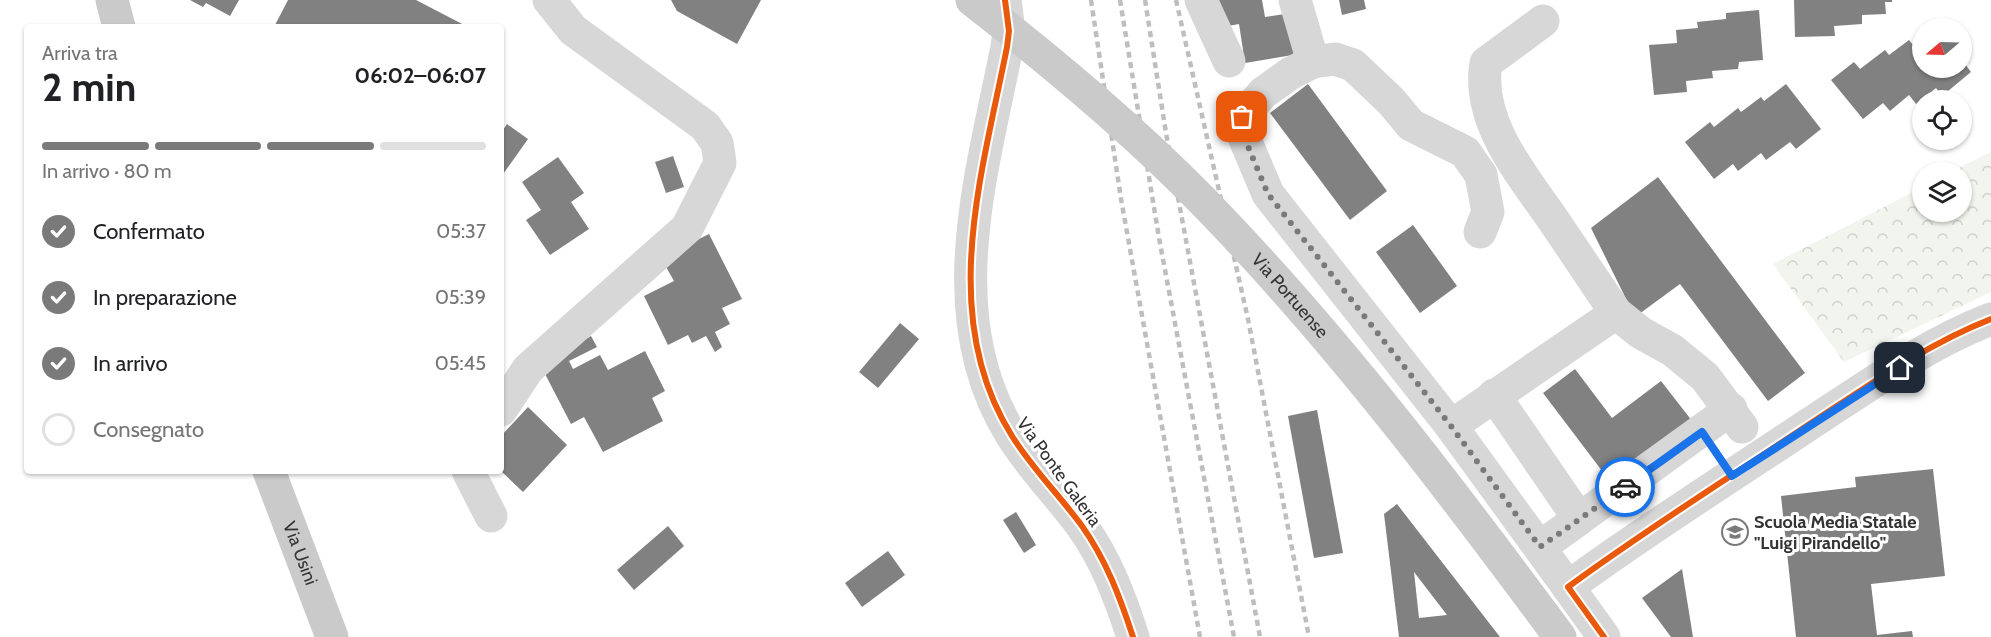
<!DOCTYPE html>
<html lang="it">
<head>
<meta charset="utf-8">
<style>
	body { margin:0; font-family:Cabin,sans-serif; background:#f2f2f2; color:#202124; height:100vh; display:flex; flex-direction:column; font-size:22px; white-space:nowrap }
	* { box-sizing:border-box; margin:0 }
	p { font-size:20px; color:#757577 }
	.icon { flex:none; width:33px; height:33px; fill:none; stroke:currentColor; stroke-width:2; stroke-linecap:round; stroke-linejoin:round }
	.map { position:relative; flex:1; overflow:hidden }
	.side { position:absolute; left:24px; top:24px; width:480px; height:450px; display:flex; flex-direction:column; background:#fff; border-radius:6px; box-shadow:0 2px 4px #0004 }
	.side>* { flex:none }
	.needle { width:39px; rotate:251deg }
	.controls { position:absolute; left:1912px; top:18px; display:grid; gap:12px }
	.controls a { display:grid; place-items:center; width:60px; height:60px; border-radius:50%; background:#fff; box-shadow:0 2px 4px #0004; font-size:30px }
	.pin { position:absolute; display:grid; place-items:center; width:51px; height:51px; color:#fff; margin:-26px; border-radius:12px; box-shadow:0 3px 9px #0006 }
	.courier { position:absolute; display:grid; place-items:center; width:60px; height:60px; margin:-30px; border:4px solid #1a73e8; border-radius:50%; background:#fff; color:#222; box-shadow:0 2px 8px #0007 }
	.head em { font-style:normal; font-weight:700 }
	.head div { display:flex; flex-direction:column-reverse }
	.head { display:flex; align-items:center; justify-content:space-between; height:102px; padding:0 18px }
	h1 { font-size:39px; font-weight:700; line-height:45px }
	.bar { display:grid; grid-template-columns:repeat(4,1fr); gap:9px 6px; align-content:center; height:72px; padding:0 18px }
	.bar i { height:8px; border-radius:4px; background:#e0e0e0 }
	.bar .current { background:#7a7a7a }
	.bar p { grid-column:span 4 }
	ol { padding:0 18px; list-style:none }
	li { display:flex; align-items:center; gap:18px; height:66px }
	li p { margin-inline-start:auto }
	li .icon { padding:6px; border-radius:50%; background:#7a7a7a; color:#fff; stroke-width:4 }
	li:last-child { color:#757577 }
	li i { width:33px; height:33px; border:3px solid #e0e0e0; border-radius:50% }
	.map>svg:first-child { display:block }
	.park { fill:url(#park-crowns) }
	.building { fill:#818181; fill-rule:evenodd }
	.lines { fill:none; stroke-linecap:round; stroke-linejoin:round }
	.minor { stroke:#d7d7d7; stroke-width:33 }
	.major { stroke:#cacaca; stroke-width:33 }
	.rail { stroke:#bebebe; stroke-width:4.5; stroke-dasharray:6 4.5; stroke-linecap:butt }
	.major-bridge { stroke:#cacaca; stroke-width:33 }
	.cycleway-casing { stroke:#fff; stroke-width:10 }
	.cycleway { stroke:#e8590c; stroke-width:6 }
	.done { stroke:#7a7a7a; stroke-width:6; stroke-dasharray:0 10.8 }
	.route { stroke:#1a73e8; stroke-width:8 }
	.labels { text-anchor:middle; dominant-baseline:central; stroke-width:6; stroke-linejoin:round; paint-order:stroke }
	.street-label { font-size:18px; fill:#333; stroke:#fff }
	.poi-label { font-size:18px; font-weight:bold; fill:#333; stroke:#fff; text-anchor:start }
</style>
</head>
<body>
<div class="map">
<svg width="1991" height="637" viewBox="0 0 1991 637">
	<defs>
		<pattern id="park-crowns" width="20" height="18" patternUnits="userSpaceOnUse" patternTransform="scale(1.5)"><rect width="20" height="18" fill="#f1f5ed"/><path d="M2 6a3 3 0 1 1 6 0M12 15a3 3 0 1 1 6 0" fill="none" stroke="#cfd2cc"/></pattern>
	</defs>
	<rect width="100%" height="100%" fill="#fff"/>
	<path class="park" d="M1991,152V292L1844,362L1773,264L1923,187V212H1962V172H1951Z"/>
	<g class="building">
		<path d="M190,0H239L230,16L206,3L203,7Z"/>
		<path d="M288,0H416L468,27H274Z"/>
		<path d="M671,0H761L737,44L677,11Z"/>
		<path d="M1213,0H1262L1265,17L1292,13L1299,54L1245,63L1239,24L1217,28Z"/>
		<path d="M1339,0H1364L1366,9L1342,15Z"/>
		<path d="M1794,0H1892V2H1885L1886,14L1862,15V24L1834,26L1835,36L1795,37Z"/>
		<path d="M1759,10L1763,60L1739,62L1738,69L1712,71L1713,78L1686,81L1687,92L1654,95L1649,45L1677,43L1676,30L1698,28L1697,22L1726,19V13Z"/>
		<path d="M1923,39V68H1962V60L1971,72L1942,96L1936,88L1916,104L1909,95L1890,111L1883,103L1863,119L1831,80L1854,62L1860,69L1885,50L1889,55L1909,40L1914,46Z"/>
		<path d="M1308,84L1387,191L1350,220L1270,113Z"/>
		<path d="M1786,84L1821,129L1796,149L1790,142L1766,160L1761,153L1738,171L1733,164L1714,179L1685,142L1710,122L1714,127L1738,108L1741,112L1761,97L1764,101Z"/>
		<path d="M507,124L528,139L501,177V133Z"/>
		<path d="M673,156L684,187L666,193L655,162Z"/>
		<path d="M558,157L584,193L571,202L589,229L550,255L526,220L541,210L522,182Z"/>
		<path d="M1658,177L1805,373L1768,401L1680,284L1635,317L1591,228Z"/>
		<path d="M1413,225L1457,286L1420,313L1376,252Z"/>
		<path d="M709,234L742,299L722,308L730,324L715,332L722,347L715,352L706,336L692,343L688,335L668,345L644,296L674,281L661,258Z"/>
		<path d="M900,323L919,339L878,388L859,372Z"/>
		<path d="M591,336L597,347L569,361L573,369L600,355L608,370L645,351L665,391L652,398L663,421L603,452L584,417L571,424L545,374L551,359Z"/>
		<path d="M1575,369L1612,418L1661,381L1696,426L1615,488L1543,393Z"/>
		<path d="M528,407L567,445L523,492L501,471V436Z"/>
		<path d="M1317,410L1343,553L1314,558L1288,416Z"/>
		<path d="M1933,469L1945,576L1871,584L1877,635L1912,631L1913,637H1796L1781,496L1856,487L1855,477Z"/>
		<path d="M1397,504L1500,637H1399L1384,514ZM1414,572L1447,615L1419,618Z"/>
		<path d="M1016,512L1036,545L1024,553L1003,520Z"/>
		<path d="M668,526L684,546L634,590L617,570Z"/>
		<path d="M888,551L905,575L862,607L845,583Z"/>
		<path d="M1682,569L1693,637H1671L1642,598Z"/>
	</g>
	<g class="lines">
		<g class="minor">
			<path d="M1005,0L1009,31L1007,47C982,174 937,317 1012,436C1032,468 1060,496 1082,526C1106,560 1120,597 1133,637"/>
			<path d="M1201,0L1229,61"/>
			<path d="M1295,0L1313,62"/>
			<path d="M1480,232L1488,212L1481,175L1465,152L1411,125L1391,101L1353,65L1335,59L1313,62L1291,73L1263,93L1242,117L1244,137L1268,194L1451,426L1568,587"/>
			<path d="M1616,313L1641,333L1672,350L1705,377L1742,427"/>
			<path d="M1494,395L1579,519L1540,547"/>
			<path d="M501,410L528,369L687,228L720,163L717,143L705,126L573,30L549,0"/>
			<path d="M1451,426L1616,313C1595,282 1575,252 1554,221C1523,176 1476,122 1486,63L1543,21"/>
			<path d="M468,471L491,516"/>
			<path d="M1579,519L1731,409"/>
			<path d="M1604,637L1568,587C1644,531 1724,481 1802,429C1862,390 1924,345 1991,319"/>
		</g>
		<g class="major">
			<path d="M112,0L119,27"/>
			<path id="s1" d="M269,471L332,637"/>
		</g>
		<g class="rail">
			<path d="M1091,0L1121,199L1200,637"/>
			<path d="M1120,0L1159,238L1234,637"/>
			<path d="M1145,0L1166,133L1260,637"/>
			<path d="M1176,0L1248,319L1309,637"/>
		</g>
		<path class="major-bridge" id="s2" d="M972,0C1060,68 1147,141 1223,222C1346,351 1454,494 1560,637"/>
		<defs>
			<g id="cycleway">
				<path d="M1005,0L1009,31L1007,47C982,174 937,317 1012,436C1032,468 1060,496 1082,526C1106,560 1120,597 1133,637"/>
				<path d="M1604,637L1568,587C1644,531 1724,481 1802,429C1862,390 1924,345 1991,319"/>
			</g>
		</defs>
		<use href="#cycleway" class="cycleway-casing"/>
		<use href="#cycleway" class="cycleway"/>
	</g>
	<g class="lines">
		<path class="done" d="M1242,117L1244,137L1268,194L1451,426L1540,547L1625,487"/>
		<path class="route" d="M1625,487L1702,432L1732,476L1900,368"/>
	</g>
	<defs>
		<symbol id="school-ring" viewBox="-11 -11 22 22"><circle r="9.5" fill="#fff" stroke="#7a7a7a" stroke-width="1.5"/><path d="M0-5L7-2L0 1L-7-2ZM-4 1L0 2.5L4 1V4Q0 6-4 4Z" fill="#7a7a7a"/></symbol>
	</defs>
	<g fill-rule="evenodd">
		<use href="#school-ring" x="1720" y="517" width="30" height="30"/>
	</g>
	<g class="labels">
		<g class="street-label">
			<text stroke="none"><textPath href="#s2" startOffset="435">Via Portuense</textPath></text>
			<text transform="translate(1059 472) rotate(54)">Via Ponte Galeria</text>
			<text stroke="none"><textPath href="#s1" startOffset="88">Via Usini</textPath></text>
		</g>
		<g class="poi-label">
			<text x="1754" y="522">Scuola Media Statale<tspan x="1754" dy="21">"Luigi Pirandello"</tspan></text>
		</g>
	</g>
</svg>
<div class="controls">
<a><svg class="needle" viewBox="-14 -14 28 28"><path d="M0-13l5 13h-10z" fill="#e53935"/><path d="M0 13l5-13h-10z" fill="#757577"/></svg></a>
<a><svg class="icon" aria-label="locate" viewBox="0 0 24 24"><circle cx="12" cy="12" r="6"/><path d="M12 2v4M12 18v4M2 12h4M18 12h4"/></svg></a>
<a><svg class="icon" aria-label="layers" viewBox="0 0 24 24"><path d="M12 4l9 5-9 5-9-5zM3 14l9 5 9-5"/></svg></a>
</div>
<div class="pin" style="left:1242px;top:117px;background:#ea580c"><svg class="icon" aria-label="bag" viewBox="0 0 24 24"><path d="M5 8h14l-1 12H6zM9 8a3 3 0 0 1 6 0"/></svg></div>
<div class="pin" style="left:1900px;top:368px;background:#1f2937"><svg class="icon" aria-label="home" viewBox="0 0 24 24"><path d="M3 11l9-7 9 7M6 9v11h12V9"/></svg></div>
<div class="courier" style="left:1625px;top:487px"><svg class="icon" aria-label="car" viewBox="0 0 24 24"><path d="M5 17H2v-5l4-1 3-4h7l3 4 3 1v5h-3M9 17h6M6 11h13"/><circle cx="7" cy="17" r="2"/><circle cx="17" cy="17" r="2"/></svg></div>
<section class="side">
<div class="head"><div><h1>2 min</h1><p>Arriva tra</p></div><em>06:02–06:07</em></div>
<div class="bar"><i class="current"></i><i class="current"></i><i class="current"></i><i></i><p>In arrivo · 80 m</p></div>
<ol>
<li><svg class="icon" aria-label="check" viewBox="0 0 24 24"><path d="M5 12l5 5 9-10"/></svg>Confermato<p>05:37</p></li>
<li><svg class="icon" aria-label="check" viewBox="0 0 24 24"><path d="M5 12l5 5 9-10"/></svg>In preparazione<p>05:39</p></li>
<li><svg class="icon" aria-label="check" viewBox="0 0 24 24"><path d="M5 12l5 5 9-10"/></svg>In arrivo<p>05:45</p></li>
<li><i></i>Consegnato</li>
</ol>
</section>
</div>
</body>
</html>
